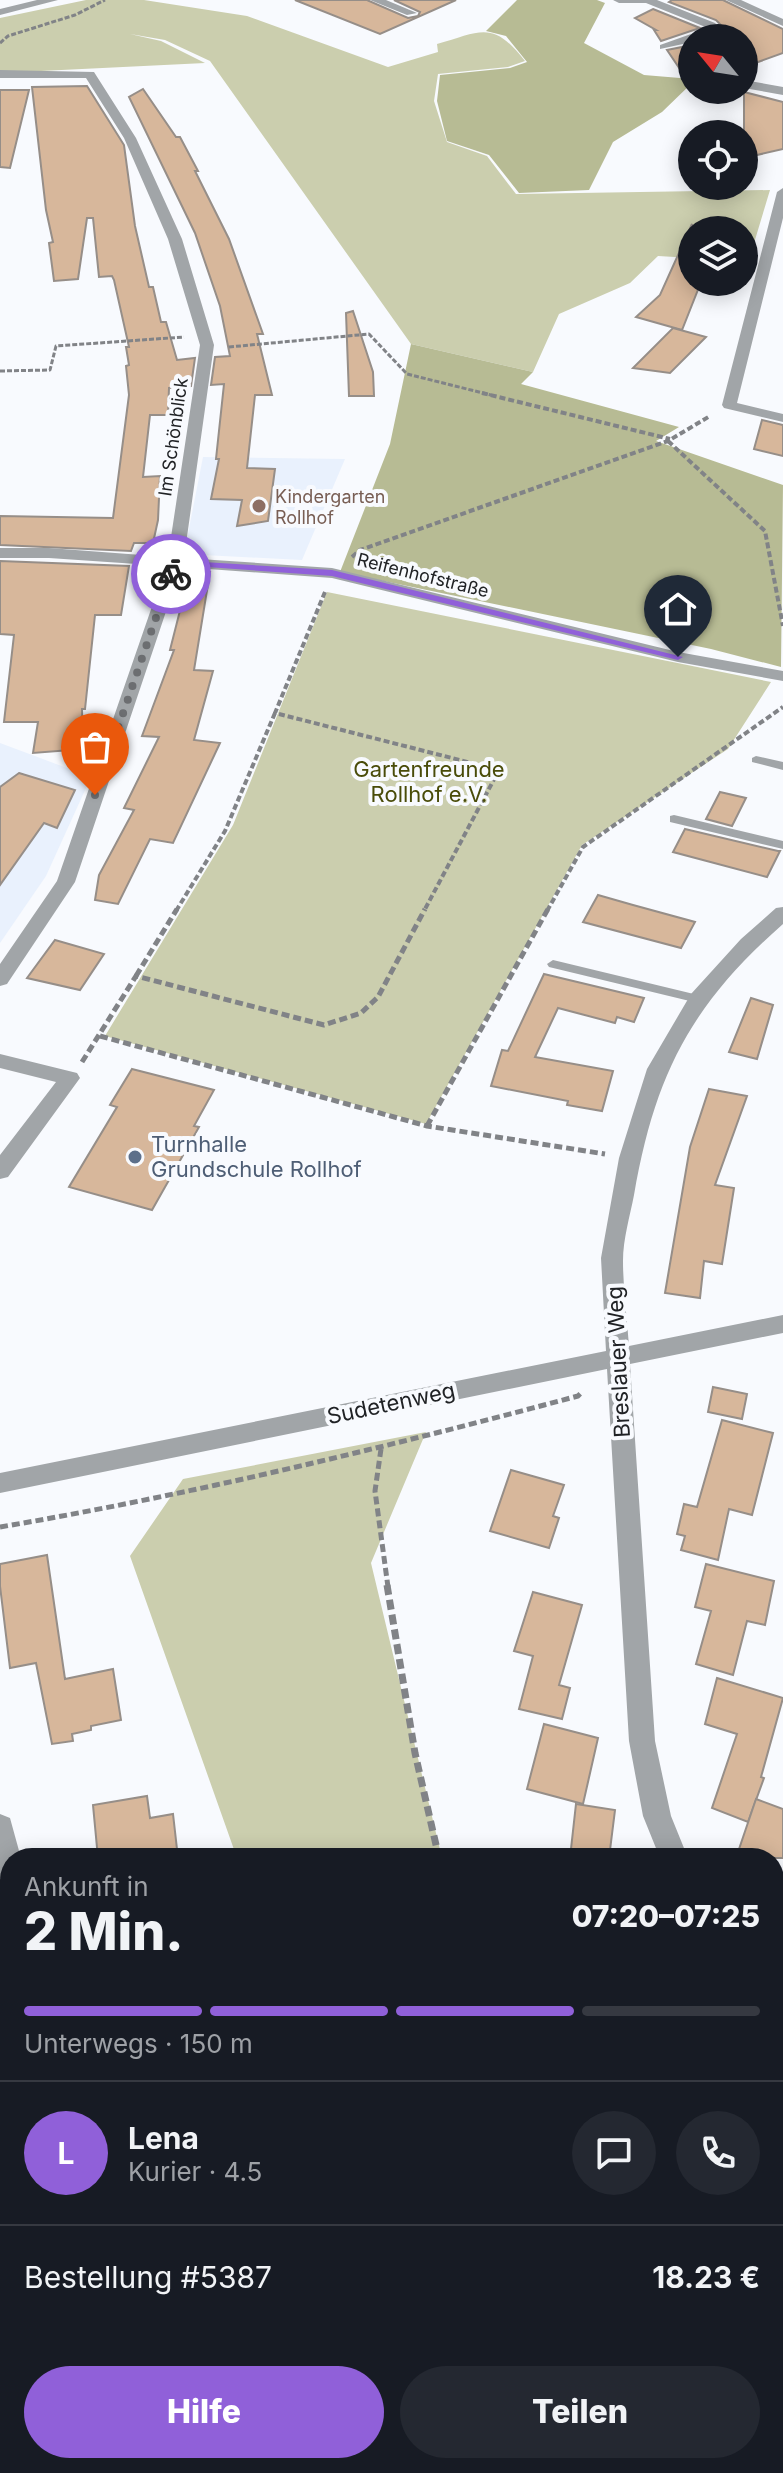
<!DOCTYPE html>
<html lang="de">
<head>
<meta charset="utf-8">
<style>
	body { margin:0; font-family:Inter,sans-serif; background:#242831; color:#f1f3f6; height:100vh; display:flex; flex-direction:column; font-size:30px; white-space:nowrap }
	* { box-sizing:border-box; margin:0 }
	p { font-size:26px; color:#9ea1a6 }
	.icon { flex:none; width:44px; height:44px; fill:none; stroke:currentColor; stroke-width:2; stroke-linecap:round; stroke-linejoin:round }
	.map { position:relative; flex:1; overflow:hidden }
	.drawer { position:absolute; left:0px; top:1848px; width:784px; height:626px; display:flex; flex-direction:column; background:#171b24; border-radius:32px 32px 0 0; box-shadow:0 4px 20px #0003 }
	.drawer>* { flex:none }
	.needle { width:52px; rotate:300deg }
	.fabs { position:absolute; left:678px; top:24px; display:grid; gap:16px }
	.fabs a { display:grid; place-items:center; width:80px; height:80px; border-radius:50%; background:#171b24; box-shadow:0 4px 20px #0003; font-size:40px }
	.pin { position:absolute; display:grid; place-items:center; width:68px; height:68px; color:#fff; margin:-82px -34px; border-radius:50% 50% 50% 0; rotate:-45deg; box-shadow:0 0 8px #0007 }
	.pin .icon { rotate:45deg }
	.courier { position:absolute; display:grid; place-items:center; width:80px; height:80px; margin:-40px; border:6px solid #9060d9; border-radius:50%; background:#fff; color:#222; box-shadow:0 2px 10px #0007 }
	.head em { font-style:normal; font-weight:800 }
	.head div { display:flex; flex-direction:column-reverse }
	.head { display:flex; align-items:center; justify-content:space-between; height:136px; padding:0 24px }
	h1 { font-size:52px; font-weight:800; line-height:60px }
	.bar { display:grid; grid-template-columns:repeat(4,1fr); gap:12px 8px; align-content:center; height:96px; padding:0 24px }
	.bar i { height:10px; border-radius:6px; background:#363941 }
	.bar .selected { background:#9060d9 }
	.bar p { grid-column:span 4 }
	.line { display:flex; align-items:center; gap:20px; padding:0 24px; border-top:2px solid #363941 }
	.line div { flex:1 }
	.round { display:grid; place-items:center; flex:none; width:84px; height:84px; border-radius:42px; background:#242831 }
	.cta { display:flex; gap:16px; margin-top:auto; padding:16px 24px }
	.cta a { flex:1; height:92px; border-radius:48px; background:#9060d9; color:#fff; font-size:32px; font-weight:800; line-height:92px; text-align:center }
	.cta a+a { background:#242831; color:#f1f3f6 }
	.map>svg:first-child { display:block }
	.built { fill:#e9f1fd }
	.green { fill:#cbceae }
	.forest { fill:#b7bb94 }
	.building { fill:#d7b79b; stroke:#968e88; stroke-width:2 }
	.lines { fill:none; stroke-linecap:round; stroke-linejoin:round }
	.path-far3 { stroke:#818387; stroke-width:3; stroke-dasharray:5 2; stroke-linecap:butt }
	.path-far2 { stroke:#818387; stroke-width:4; stroke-dasharray:6 3; stroke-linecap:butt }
	.path-far1 { stroke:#818387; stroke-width:5; stroke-dasharray:8 4; stroke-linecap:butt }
	.path { stroke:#818387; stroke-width:7; stroke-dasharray:10 5; stroke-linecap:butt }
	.service { fill:#a1a5a8; fill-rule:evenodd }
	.minor { fill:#a1a5a8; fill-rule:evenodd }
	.route { fill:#9060d9 }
	.done { stroke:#6c6e71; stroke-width:8; stroke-dasharray:0 14.4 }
	.education-dot { fill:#8d6e63; stroke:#f8fafe; stroke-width:3 }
	.service-dot { fill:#5c6f8a; stroke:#f8fafe; stroke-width:3 }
	.labels { text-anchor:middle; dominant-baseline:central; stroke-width:8; stroke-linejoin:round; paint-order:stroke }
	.far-street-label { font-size:18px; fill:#202225; stroke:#f8fafe }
	.far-education-label { font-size:18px; fill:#785e54; stroke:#f8fafe; text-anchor:start }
	.park-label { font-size:22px; fill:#494c09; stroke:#f8fafe }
	.service-label { font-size:22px; fill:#4e5e75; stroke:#f8fafe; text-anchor:start }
	.street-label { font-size:22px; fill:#202225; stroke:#f8fafe }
</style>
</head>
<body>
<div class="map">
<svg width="783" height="2473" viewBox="0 0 783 2473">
	<rect width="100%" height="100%" fill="#f8fafe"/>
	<g class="built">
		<path d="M203,457L345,459L302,560L184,554Z"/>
		<path d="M0,743L91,777L46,876L0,943Z"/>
	</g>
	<g class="green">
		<path d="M86,0H144L247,16L388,67L438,52L437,44C482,31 493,20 525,61L508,67L438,74L434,101L447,142L487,156L516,194L770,190L748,263L744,262V230H692V258L658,256L630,283L559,314L533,372L411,344L210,61L165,40L130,34L161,41L205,63L0,73V18Z"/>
		<path d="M327,592L771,682L728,749L582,845L426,1124L105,1036L233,825Z"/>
		<path d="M426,1432L371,1563L442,1858H237L130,1556L183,1479Z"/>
		<path d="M352,2464H530L529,2473H351Z"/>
	</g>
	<g class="forest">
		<path d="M517,0H597L605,3L584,43L644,75L692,79V83L662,112L613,142L589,190L519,193L489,155L447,141L437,101L440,75L510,68L527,62L506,36L486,31Z"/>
		<path d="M411,344L533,372L521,384L679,427L656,441L783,485L781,667L711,649L340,572L390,444Z"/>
	</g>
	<g class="building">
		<path d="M295,0H367L408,18L418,16L420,12L394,0H456L380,34Z"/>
		<path d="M672,0H723L783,29V53L744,67V38H710L722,32L723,27L716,20L669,2Z"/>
		<path d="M653,9L700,28L661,41L654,30H656L635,18Z"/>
		<path d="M692,45V87L667,50Z"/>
		<path d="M87,86L124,145L135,226L149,287H153L161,322H166L177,360L195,358L191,386L169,388L168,415H150L143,477L160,476L158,520L153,543H134L131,551L0,545V516L113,518L129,395L126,366L129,365L126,347H129L114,280L112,276L99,277L93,218H87L78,279L54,281L49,243L53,242L46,210L32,87Z"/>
		<path d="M143,89L176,137H180L198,171H195L229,239L263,334H257L272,395H255L247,468L275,469L268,521L237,526L242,500L211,499L219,459H216L224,384L211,385L215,357L230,356L220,306L195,233L129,97Z"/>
		<path d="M0,90H29L10,168L0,167Z"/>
		<path d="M744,92L783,102V149L744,158Z"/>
		<path d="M692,224V282H701L682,330L636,317L660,295Z"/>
		<path d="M353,311L373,372L374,396H349L346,313Z"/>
		<path d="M673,328L706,337L670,373L633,368Z"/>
		<path d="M762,420L783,425V456L754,449Z"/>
		<path d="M0,561L129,566L121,615H95L85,709H82L83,749L33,753L38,722H4L14,635L0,634Z"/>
		<path d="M190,571L210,572L194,670L213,671L194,740L220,743L173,843L150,839L118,904L95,900L99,875L134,810L124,808L159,737L142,736L174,650H170Z"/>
		<path d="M19,773L75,790L57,828L44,823L0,885V787Z"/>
		<path d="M720,792L746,798L732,826L706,819Z"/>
		<path d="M685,829L778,851H780L767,877L673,852Z"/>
		<path d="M598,895L633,905L695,922L681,948L583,922Z"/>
		<path d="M55,940L104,954L80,990L27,978Z"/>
		<path d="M544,974L644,998L634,1022L617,1017L615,1023L558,1008L535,1057L613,1071L602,1111L567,1105L568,1101L491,1086L502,1050L508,1051Z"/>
		<path d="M751,998L773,1005L757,1059L729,1052Z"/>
		<path d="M132,1069L214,1090L194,1126L199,1127L152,1210L69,1187L117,1107L110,1105Z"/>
		<path d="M709,1089L747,1096L715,1185L734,1188L722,1264L704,1261L700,1298L665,1293L690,1147Z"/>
		<path d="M713,1387L747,1394L742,1419L708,1412Z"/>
		<path d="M722,1420L773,1433L752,1515L729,1509L718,1560L681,1550L685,1536L677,1534L684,1504L697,1507Z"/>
		<path d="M511,1470L564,1485L553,1516L559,1518L549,1548L490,1531Z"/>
		<path d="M47,1555L65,1679L113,1669L121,1720L91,1726V1730L72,1734L73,1741L52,1744L36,1663L10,1668L0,1586V1564Z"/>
		<path d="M706,1564L774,1581L765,1625L747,1621L733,1675L696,1664L711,1611L695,1607Z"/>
		<path d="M533,1592L582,1605L559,1685L570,1688L562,1719L519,1709L533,1656L514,1651Z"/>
		<path d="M717,1678L783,1698L761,1777L764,1778L748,1822L712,1808L737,1734L705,1724Z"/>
		<path d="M544,1724L598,1738L583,1804L527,1789Z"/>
		<path d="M147,1796L150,1818L173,1814L178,1858H98L93,1805Z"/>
		<path d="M756,1799L783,1809V1858H736Z"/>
		<path d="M576,1804L615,1810L609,1858H570Z"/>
	</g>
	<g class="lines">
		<g class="path-far3">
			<path d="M0,43L8,36L75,15L105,0"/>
			<path d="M229,347L369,334L407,374L491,395"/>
			<path d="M0,371L50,370L56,346L184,337"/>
		</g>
		<g class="path-far2">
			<path d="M482,393L670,439"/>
			<path d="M668,441L765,531L783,626"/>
			<path d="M352,557L360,550L668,441L710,416"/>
			<path d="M325,592L275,713L499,770L424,911"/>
			<path d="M176,911L225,831L275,713"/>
			<path d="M547,911L583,847L783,707"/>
		</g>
		<g class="path-far1">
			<path d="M136,976L177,909"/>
			<path d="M100,1036L427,1126L605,1154"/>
			<path d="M82,1062L136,976L324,1025L361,1013L378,997L425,909"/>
			<path d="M427,1126L548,909"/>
			<path d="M381,1449L375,1491L388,1587"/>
			<path d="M0,1527C195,1494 387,1447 578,1396L582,1392"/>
		</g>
		<g class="path">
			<path d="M387,1585L415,1753L439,1858"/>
			<path d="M774,2402L783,2405"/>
			<path d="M545,2473L546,2464"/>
		</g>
		<g class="service">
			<path d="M756,756L783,762V770L752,762V758Z"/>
			<path d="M674,815L783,841V849L670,822V816Z"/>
			<path d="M553,960L698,995L704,999L698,1003L549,967L547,964Z"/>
		</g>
		<g class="minor">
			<path d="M37,0H58L0,15V9Z"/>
			<path d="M370,0H386L417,13L407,15Z"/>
			<path d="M613,0H657L715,23L721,29L703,38H692V42L660,49V45L708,28L646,3H619Z"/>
			<path d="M726,0H741L783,19V26Z"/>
			<path d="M0,70L94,72L136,138L182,239L214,345L184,558L332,568L678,652L783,671V681L678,662L332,578L181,567L75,882L7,984L0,986V964L57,881L166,566L49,558H0V548H49L168,557L200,345L168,239L124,138L86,78H0Z"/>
			<path d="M744,80L783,87V95L744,88Z"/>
			<path d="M783,188V218L737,403L783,414V422L724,408L722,405L777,192Z"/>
			<path d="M783,907V924C691,1005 655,1074 634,1195C630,1216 623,1239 623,1261C623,1289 627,1318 629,1346L783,1315V1333L630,1364L655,1741L671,1816L688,1858H660L643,1816L629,1741L607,1369L0,1493V1473L606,1351L601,1258L619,1158L647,1069L691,994L741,939L776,908Z"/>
			<path d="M0,1054L77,1073L80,1078L8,1177L0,1179V1155L56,1082L0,1068Z"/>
			<path d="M0,1814L10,1818L21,1858H10V1882L0,1878Z"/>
			<path d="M774,1984L783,1987V2022L774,2019Z"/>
			<path d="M10,2452V2464H37L36,2473H4Z"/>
		</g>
	</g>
	<path class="route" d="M171,560L332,570L683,657L678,660L332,576L179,565L171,577L166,574Z"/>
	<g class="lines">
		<path class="done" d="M95,795L171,574"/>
	</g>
	<circle class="education-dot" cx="259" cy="506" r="8"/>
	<circle class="service-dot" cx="135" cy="1157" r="8"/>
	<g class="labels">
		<g class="far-street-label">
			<text transform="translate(173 437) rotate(-82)">Im Schönblick</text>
			<text transform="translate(423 575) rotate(14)">Reifenhofstraße</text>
		</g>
		<g class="far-education-label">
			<text x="275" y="496">Kindergarten<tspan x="275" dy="21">Rollhof</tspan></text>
		</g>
		<g class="park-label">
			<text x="429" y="769">Gartenfreunde<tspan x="429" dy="25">Rollhof e.V.</tspan></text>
		</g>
		<g class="service-label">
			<text x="151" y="1144">Turnhalle<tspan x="151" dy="25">Grundschule Rollhof</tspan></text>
		</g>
		<g class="street-label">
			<text transform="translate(618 1362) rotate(-93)">Breslauer Weg</text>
			<text transform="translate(391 1403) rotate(-12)">Sudetenweg</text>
		</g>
	</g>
</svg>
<div class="fabs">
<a><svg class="needle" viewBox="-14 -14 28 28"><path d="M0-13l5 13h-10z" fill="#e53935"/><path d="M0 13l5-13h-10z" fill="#9ea1a6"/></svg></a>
<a><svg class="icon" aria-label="locate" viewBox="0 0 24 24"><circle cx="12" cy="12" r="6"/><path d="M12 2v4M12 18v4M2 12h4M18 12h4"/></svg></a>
<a><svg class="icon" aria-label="layers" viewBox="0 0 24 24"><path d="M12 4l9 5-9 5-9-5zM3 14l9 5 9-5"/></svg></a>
</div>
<div class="pin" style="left:95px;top:795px;background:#ea580c"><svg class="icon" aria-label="bag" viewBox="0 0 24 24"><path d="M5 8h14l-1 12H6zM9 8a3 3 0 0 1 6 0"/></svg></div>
<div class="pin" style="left:678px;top:657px;background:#1f2937"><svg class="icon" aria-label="home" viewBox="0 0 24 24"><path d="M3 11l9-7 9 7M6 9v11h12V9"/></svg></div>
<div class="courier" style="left:171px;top:574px"><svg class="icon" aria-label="bike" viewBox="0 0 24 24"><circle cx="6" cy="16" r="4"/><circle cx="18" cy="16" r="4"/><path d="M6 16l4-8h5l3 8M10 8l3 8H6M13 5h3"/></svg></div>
<section class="drawer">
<div class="head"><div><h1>2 Min.</h1><p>Ankunft in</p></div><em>07:20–07:25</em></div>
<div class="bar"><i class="selected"></i><i class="selected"></i><i class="selected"></i><i></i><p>Unterwegs · 150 m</p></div>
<div class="line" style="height:144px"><b class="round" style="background:#9060d9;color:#fff">L</b><div><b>Lena</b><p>Kurier · 4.5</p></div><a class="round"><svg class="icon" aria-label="chat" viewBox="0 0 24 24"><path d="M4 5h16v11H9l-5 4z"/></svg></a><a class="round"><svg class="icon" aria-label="phone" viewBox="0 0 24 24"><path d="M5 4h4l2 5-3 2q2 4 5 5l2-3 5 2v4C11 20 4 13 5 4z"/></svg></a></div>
<div class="line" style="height:104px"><div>Bestellung #5387</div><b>18.23 €</b></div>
<div class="cta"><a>Hilfe</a><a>Teilen</a></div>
</section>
</div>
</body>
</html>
